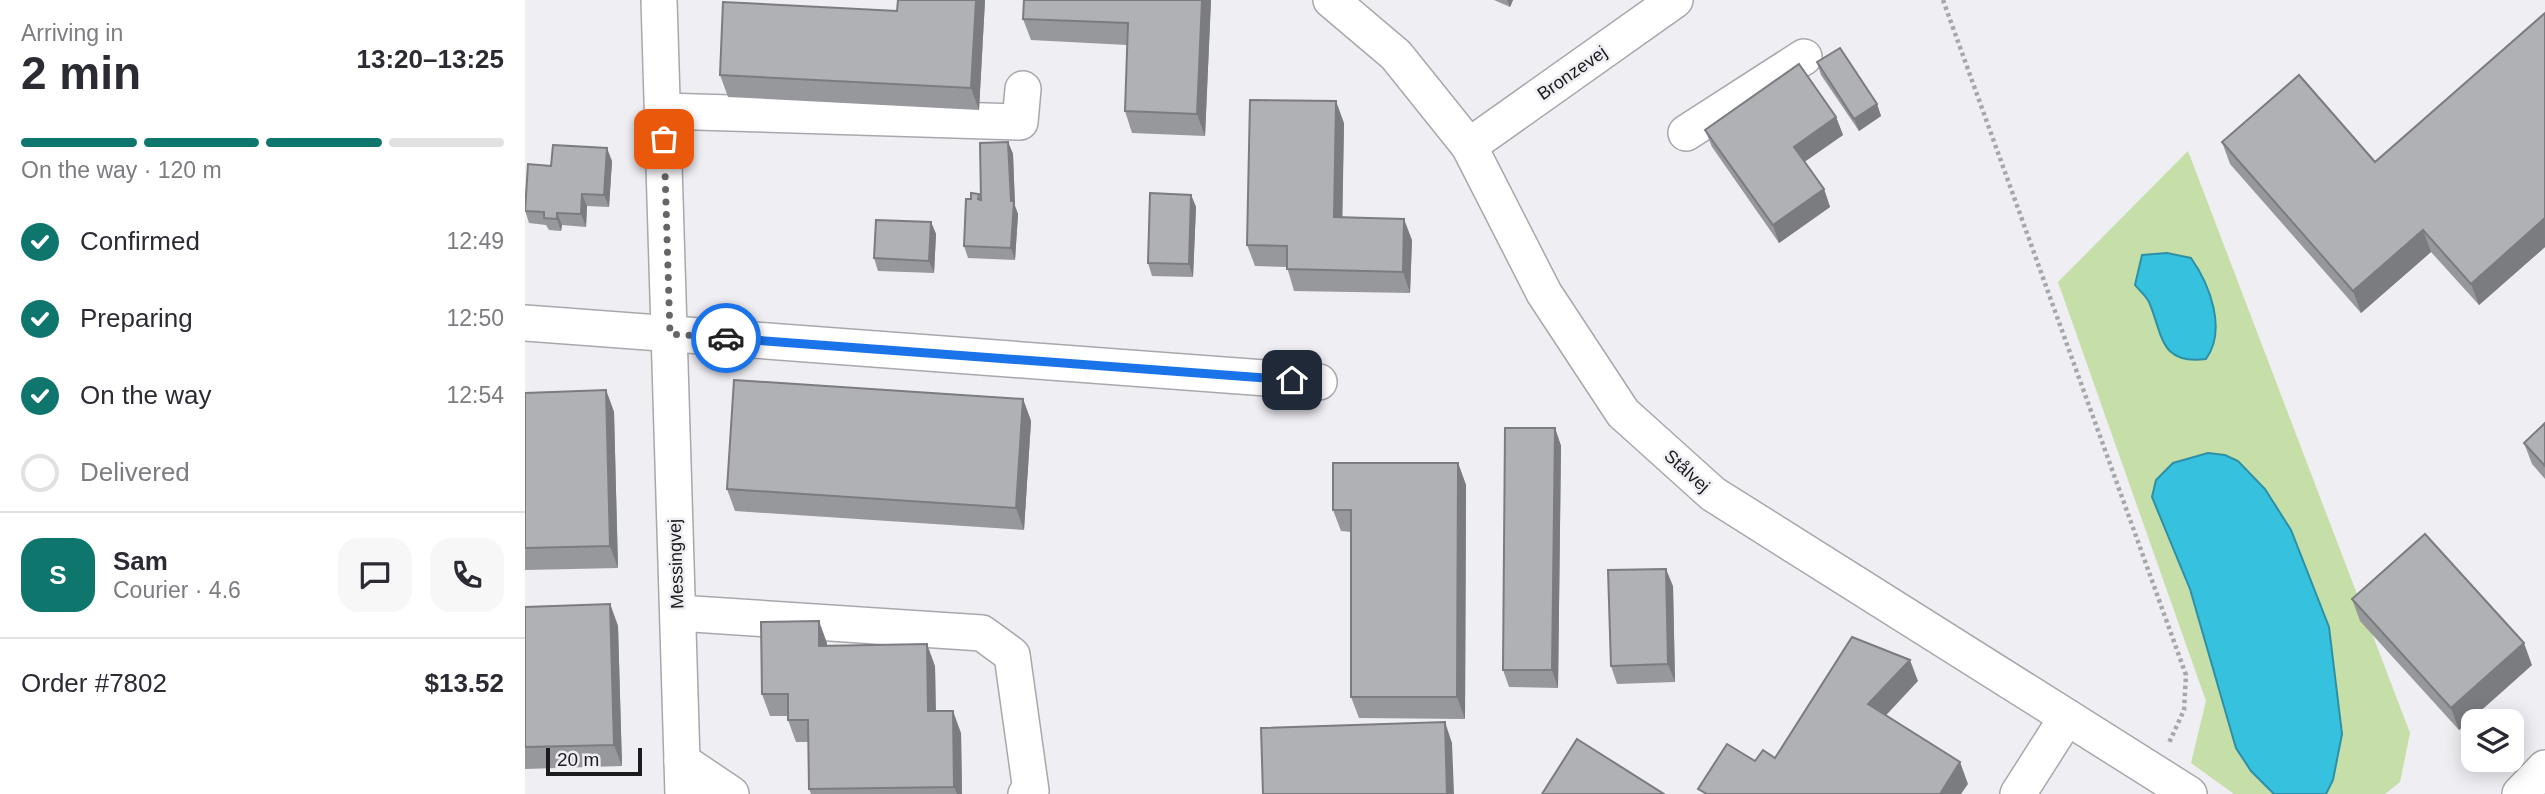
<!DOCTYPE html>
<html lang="en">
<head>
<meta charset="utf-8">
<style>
	body { margin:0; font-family:Arial,sans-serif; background:#f7f7f7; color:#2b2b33; height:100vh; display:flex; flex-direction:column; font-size:26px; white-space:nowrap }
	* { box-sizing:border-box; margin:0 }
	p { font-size:23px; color:#7c7c81 }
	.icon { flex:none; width:38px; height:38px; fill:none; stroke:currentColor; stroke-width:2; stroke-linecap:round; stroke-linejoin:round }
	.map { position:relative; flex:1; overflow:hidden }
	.drawer { display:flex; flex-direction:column; background:#fff; width:525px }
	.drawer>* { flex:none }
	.fabs { position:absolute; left:1936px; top:709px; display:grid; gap:14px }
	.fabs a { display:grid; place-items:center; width:63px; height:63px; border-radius:14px; background:#fff; box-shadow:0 4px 18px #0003; font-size:35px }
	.scale { position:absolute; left:21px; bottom:18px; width:96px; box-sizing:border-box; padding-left:7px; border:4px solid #1c1c1e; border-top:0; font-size:19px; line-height:24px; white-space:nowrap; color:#1c1c1e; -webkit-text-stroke:5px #efeef3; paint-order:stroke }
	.pin { position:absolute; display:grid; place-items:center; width:60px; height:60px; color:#fff; margin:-30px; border-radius:14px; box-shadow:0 4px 10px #0006 }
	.courier { position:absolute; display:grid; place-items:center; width:70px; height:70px; margin:-35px; border:5px solid #1a73e8; border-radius:50%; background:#fff; color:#222; box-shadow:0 2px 9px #0007 }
	.summary em { font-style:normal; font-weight:700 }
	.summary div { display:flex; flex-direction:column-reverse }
	.summary { display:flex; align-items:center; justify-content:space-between; height:119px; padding:0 21px }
	h1 { font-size:46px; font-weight:700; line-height:52px }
	.bar { display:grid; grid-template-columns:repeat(4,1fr); gap:10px 7px; align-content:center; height:84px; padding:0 21px }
	.bar i { height:9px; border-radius:5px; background:#e1e1e2 }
	.bar .current { background:#0f766e }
	.bar p { grid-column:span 4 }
	.line { display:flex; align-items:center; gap:18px; padding:0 21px; border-top:2px solid #e1e1e2 }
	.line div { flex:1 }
	.round { display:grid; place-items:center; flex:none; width:74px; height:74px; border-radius:21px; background:#f7f7f7 }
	ol { padding:0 21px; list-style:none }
	li { display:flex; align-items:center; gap:21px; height:77px }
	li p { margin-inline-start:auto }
	li .icon { padding:7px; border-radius:50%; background:#0f766e; color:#fff; stroke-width:4 }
	li:last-child { color:#7c7c81 }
	li i { width:38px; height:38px; border:4px solid #e1e1e2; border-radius:50% }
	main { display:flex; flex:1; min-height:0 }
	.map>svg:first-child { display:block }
	.green { fill:#c6dea7 }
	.water { fill:#36c2df; stroke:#2e90a5; stroke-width:2 }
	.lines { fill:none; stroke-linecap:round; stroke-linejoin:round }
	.minor-casing { stroke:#a8a8ac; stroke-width:38 }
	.path { stroke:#a7a7ab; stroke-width:4.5; stroke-dasharray:3.5 3.5; stroke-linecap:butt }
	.minor { stroke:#fff; stroke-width:35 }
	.wall { fill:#97989c }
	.shaded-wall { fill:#7b7c7f }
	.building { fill:#b0b1b5; stroke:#7b7c7f; stroke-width:2 }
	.done { stroke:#666669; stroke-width:7; stroke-dasharray:0 12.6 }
	.route { stroke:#1a73e8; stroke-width:9 }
	.labels { text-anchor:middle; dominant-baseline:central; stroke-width:5; stroke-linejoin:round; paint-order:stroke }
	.street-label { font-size:18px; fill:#1c1c1e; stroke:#efeef3 }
</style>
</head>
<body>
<main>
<section class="drawer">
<div class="summary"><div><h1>2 min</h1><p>Arriving in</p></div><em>13:20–13:25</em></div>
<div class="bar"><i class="current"></i><i class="current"></i><i class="current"></i><i></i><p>On the way · 120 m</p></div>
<ol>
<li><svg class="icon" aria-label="check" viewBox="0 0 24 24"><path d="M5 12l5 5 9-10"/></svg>Confirmed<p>12:49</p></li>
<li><svg class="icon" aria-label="check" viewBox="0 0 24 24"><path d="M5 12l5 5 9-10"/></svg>Preparing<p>12:50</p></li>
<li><svg class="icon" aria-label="check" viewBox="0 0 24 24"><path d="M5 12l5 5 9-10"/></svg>On the way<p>12:54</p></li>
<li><i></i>Delivered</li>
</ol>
<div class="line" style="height:126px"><b class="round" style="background:#0f766e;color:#fff">S</b><div><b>Sam</b><p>Courier · 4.6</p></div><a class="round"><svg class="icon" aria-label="chat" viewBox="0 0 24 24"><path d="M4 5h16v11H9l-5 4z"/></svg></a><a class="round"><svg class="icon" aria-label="phone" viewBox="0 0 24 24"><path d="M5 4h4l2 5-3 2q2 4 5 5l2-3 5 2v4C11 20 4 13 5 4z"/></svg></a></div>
<div class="line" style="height:91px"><div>Order #7802</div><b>$13.52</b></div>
</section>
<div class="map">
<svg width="2020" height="794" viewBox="0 0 2020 794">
	<rect width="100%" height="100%" fill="#efeef3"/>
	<path class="green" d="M1663,151L1885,733L1875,782L1860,794H1801L1808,780L1817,734L1804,627L1766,530L1740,489L1713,461L1627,497L1744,791L1749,794H1709L1666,763L1681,701L1533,282Z"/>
	<g class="water">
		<path d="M1642,253L1666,258C1685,285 1702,330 1681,359C1634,365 1638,334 1624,302C1621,296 1614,290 1610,285L1617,255Z"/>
		<path d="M1683,453L1700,455L1713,461L1740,489L1766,530L1804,627L1817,734L1808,780L1801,794H1749L1726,771L1711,748L1665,589L1627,497L1631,480L1648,463Z"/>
	</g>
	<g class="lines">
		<defs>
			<g id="minor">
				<path d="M134,0L158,794"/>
				<path d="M806,0L871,55L944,146L1019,293L1098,413L1188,494L1664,794"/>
				<path d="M138,111L495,122L498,89"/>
				<path d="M1161,133L1279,57"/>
				<path d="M944,146L1150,0"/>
				<path d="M0,323L794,382"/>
				<path d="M153,613L457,633L487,655L506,791L501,794"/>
				<path d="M157,761L206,794"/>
				<path d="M1493,794L1542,717"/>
				<path d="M1995,794L2020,768"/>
			</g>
		</defs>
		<use href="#minor" class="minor-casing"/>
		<path class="path" d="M1418,0L1661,675L1659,710L1643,745"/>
		<use href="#minor" class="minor"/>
	</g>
	<g class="wall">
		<path d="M373,0H460L454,110L203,97L195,75L372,11Z"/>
		<path d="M686,0L680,136L607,133L600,111L602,45L506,40L498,19Z"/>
		<path d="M969,0H988L985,7Z"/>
		<path d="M2020,13V247L1954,305L1906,252L1836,313L1705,164L1697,142L1850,162Z"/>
		<path d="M1292,62L1352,104L1356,116L1334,131L1296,75Z"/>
		<path d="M1311,117L1318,135L1279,162L1299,189L1305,207L1254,243L1187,147L1180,130Z"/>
		<path d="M819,123L817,218L887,240L885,293L769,291L762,267L730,266L722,245Z"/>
		<path d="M483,142L488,154L490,206L493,214L490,260L443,258L439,246L446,199L454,194L456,200Z"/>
		<path d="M87,161L84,207L62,206L61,227L37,225L36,231L24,230L21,225L4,223L0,210L26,166Z"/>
		<path d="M666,195L671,207L668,277L627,276L623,263Z"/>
		<path d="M406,222L411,234L409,273L353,271L349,258Z"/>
		<path d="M81,390L89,412L93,568L0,570V393Z"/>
		<path d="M498,399L506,421L499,530L210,511L202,489Z"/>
		<path d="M2020,423V479L2007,464L1999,443Z"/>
		<path d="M1030,428L1036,446L1033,688L984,687L978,670Z"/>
		<path d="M933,463L941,485L940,719L834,718L826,697V532L816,531L808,510Z"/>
		<path d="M1148,586L1150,682L1092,684L1086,666Z"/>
		<path d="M1827,599L2007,665L1934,730L1835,621Z"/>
		<path d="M85,604L93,626L97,766L0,769V607Z"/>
		<path d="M302,643V646L410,666L411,711L436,733L437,794H286L284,789V742H271L263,720V716H245L237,694Z"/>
	</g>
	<g class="shaded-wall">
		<path d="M451,0H460L454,110L446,88Z"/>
		<path d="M677,0H686L680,136L672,114Z"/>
		<path d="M982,0H988L985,7Z"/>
		<path d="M811,101L819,123L817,239L809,217Z"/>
		<path d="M1352,104L1356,116L1334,131L1329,119Z"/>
		<path d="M1311,117L1318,135L1275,165L1269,147Z"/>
		<path d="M483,142L488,154L490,206L493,214L490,260L486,248V201Z"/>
		<path d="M82,148L87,161L84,207L79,195Z"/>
		<path d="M1299,189L1305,207L1254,243L1248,225Z"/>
		<path d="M57,194L62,206L61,227L56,214Z"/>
		<path d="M666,195L671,207L668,277L664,264Z"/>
		<path d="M32,213L37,225L36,231L32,219Z"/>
		<path d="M2020,218V247L1954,305L1946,284Z"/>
		<path d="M879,219L887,240L885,293L878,272Z"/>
		<path d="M406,222L411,234L409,273L404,261Z"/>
		<path d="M1898,230L1906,252L1836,313L1828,291Z"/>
		<path d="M81,390L89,412L93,568L85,546Z"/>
		<path d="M498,399L506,421L499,530L491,508Z"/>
		<path d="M1030,428L1036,446L1033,688L1027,670Z"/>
		<path d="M933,463L941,485L940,719L932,697Z"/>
		<path d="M1141,569L1148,586L1150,682L1143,664Z"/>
		<path d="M85,604L93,626L97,766L89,745Z"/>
		<path d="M294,621L302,643V668L294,646Z"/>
		<path d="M1999,643L2007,665L1934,730L1926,708Z"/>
		<path d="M402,644L410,666L411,733L403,711Z"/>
		<path d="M1385,660L1393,681L1351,726L1343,704Z"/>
		<path d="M428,711L436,733L437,794H432L429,787Z"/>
		<path d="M920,722L927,743L929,794H922Z"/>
		<path d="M1435,762L1443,784L1436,794H1415Z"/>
	</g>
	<g class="building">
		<path d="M373,0H451L446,88L195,75L198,2L372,11Z"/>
		<path d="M499,0H677L672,114L600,111L603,23L498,19Z"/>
		<path d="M2020,13V218L1946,284L1898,230L1828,291L1697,142L1774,75L1850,162Z"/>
		<path d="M1315,48L1352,104L1329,119L1292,62Z"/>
		<path d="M1274,64L1311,117L1269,147L1299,189L1248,225L1180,130Z"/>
		<path d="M725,100L811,101L809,217L879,219L878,272L762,269V246L722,245Z"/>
		<path d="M483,142L486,201H489L486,248L439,246L441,199H446V193L454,194L453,199L456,200L455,143Z"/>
		<path d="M28,145L82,148L79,195L57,194L56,214L32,213V219L19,218V212L0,211L3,164L26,166Z"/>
		<path d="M625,193L666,195L664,264L623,263Z"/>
		<path d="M351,220L406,222L404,261L349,258Z"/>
		<path d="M209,380L498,399L491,508L202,489Z"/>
		<path d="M81,390L85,546L0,548V393Z"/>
		<path d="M2020,423V466L1999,443Z"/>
		<path d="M980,428H1030L1027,670H978Z"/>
		<path d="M808,463H933L932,697H826V510H808Z"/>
		<path d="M1900,534L1999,643L1926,708L1827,599Z"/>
		<path d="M1141,569L1143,664L1086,666L1083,570Z"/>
		<path d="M85,604L89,745L0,747V607Z"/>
		<path d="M294,621V646L402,644L403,711H428L429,787L284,789L283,720H263V694H237L236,622Z"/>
		<path d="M1327,637L1385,660L1343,704L1435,762L1415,794H1182L1173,789L1202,744L1230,761L1238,750L1250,758Z"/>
		<path d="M920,722L922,794H738L736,728Z"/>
		<path d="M1052,739L1139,794H1017Z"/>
	</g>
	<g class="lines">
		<path class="done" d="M139,139L145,334L201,338"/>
		<path class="route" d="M201,338L767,380"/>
	</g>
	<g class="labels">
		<g class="street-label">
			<text transform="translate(1047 73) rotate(-35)">Bronzevej</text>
			<text transform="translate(1162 471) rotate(42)">Stålvej</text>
			<text transform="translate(151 564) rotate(-92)">Messingvej</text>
		</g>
	</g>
</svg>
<div class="fabs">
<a><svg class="icon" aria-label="layers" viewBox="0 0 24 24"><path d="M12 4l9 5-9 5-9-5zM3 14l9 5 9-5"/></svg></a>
</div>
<div class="scale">20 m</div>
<div class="pin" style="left:139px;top:139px;background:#ea580c"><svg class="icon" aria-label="bag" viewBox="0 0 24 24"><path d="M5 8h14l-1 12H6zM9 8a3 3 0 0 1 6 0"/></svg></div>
<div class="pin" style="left:767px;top:380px;background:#1f2937"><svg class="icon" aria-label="home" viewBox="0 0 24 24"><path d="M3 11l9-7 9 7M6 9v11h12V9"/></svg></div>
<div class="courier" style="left:201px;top:338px"><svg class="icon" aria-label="car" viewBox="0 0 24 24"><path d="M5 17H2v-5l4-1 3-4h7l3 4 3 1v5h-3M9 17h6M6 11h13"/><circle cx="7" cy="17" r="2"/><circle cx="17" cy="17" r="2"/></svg></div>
</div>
</main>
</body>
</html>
